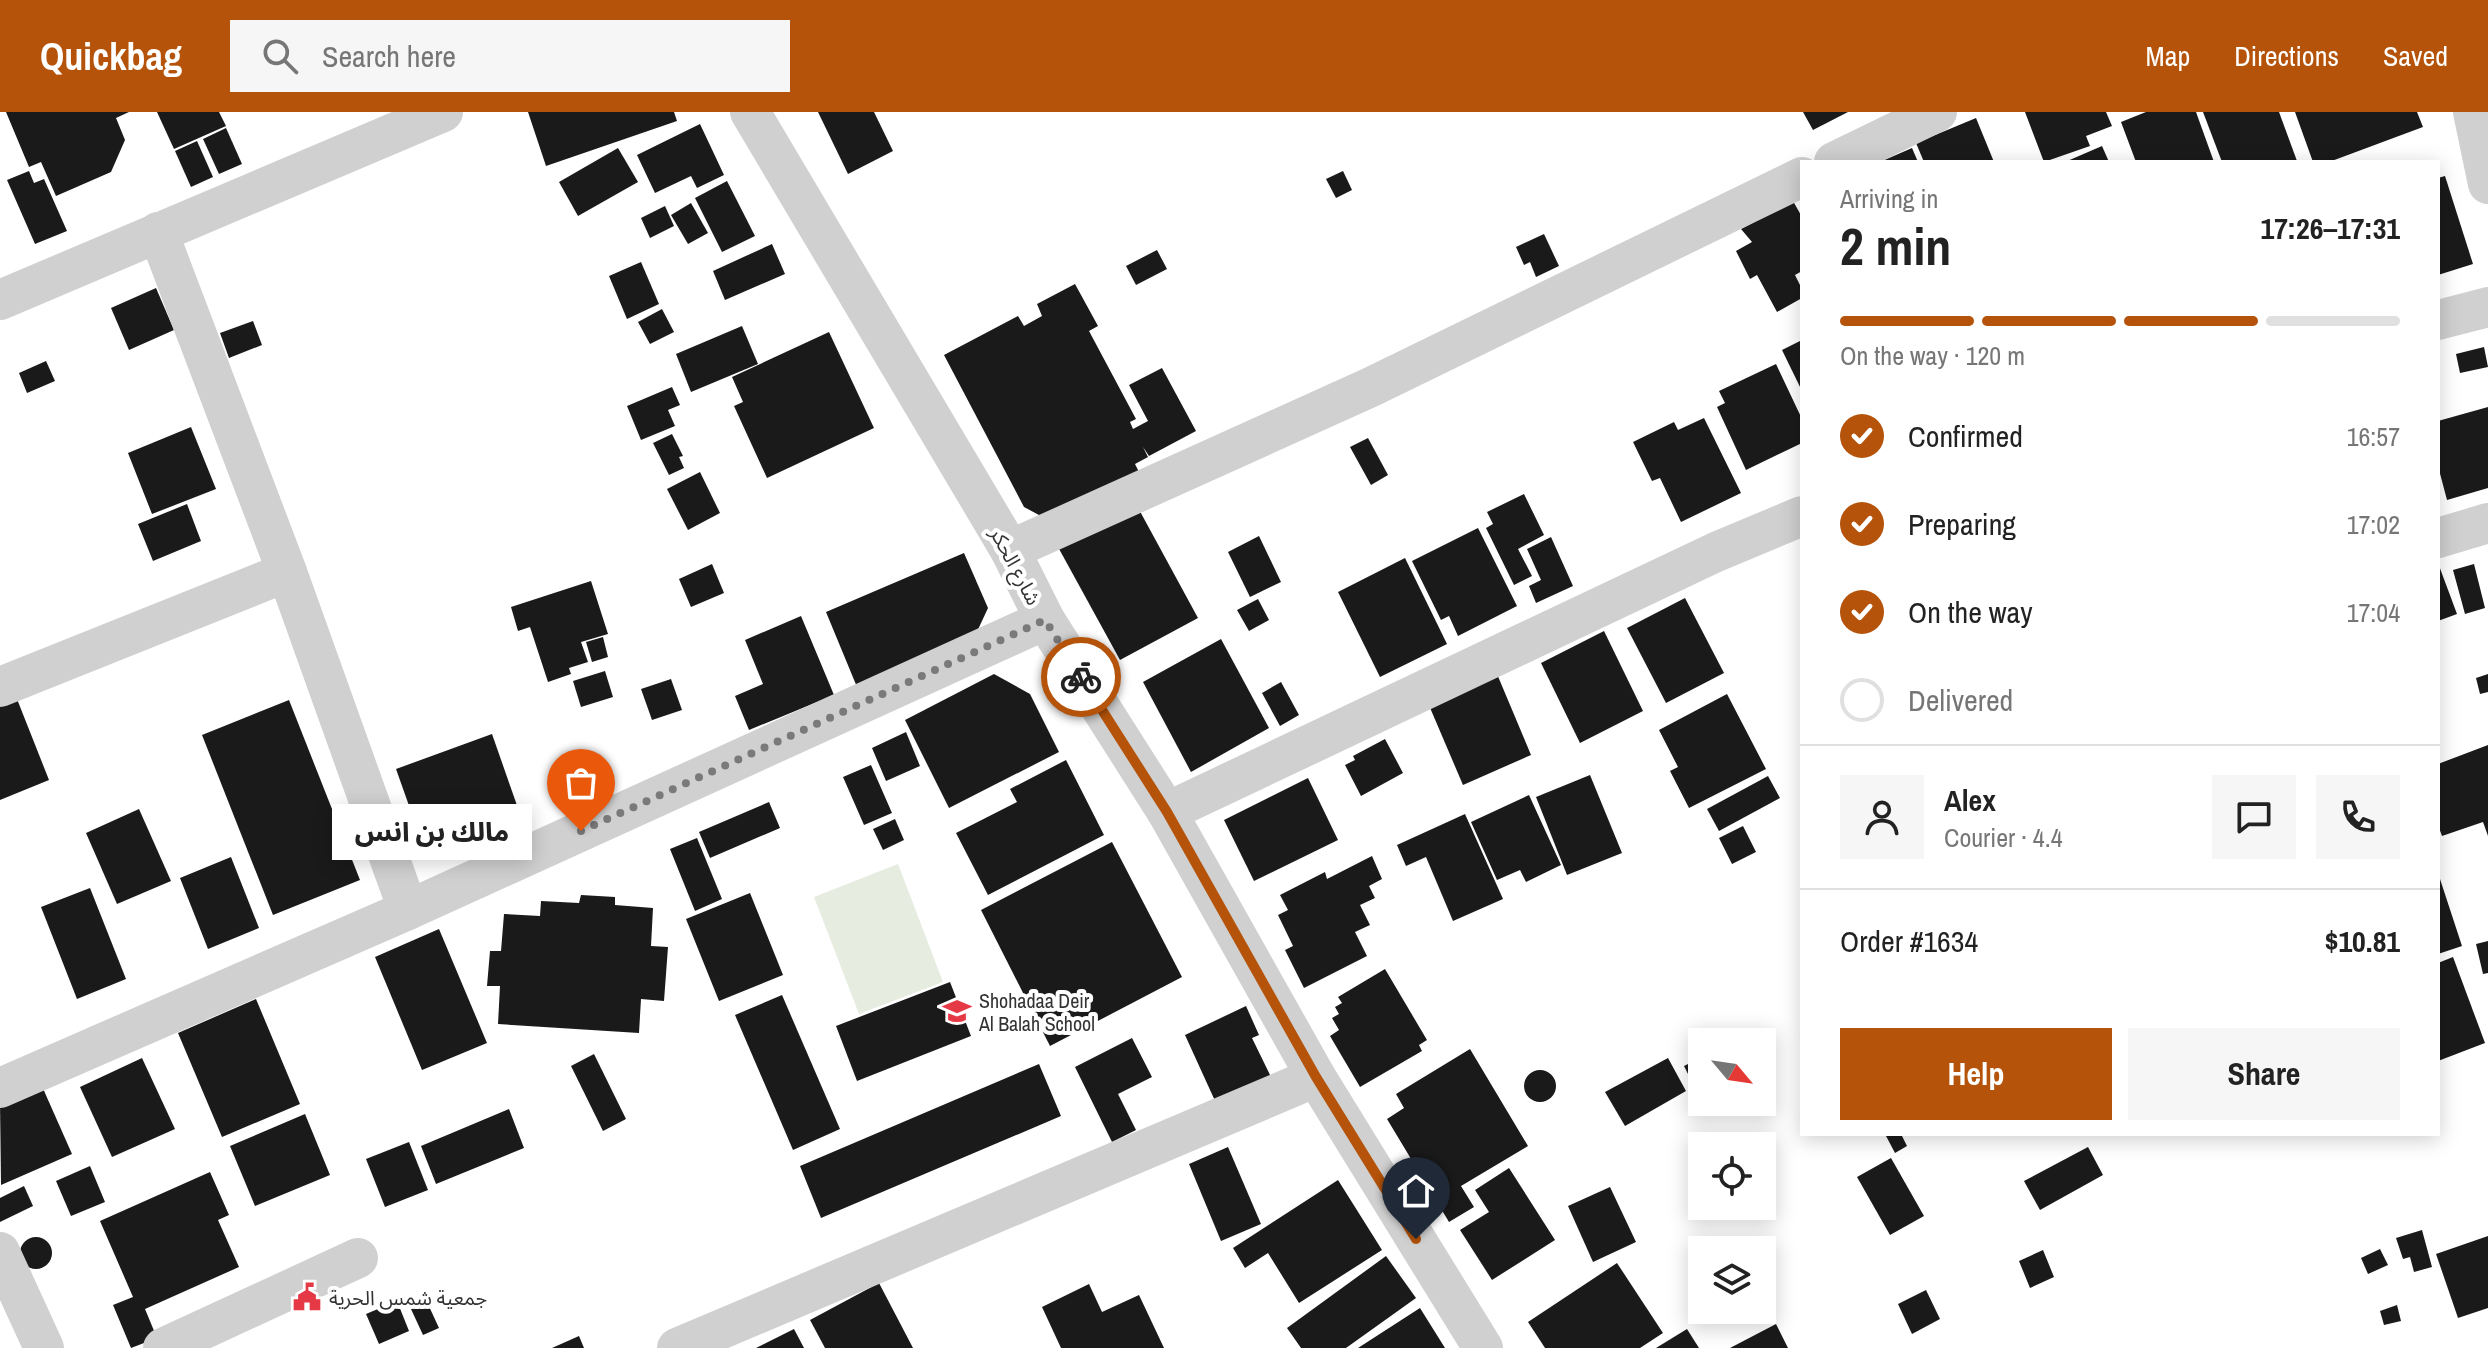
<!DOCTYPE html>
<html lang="en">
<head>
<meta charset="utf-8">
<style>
	body { margin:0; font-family:"Archivo Narrow","Noto Sans Arabic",sans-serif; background:#f6f6f6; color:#222; height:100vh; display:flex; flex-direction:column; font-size:30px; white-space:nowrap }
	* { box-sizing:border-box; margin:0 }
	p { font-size:26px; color:#767676 }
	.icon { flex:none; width:44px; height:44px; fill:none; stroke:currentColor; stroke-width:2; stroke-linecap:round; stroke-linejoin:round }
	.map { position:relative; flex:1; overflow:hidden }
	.details { position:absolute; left:1800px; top:48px; width:640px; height:976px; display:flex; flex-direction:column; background:#fff; border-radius:0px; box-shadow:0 4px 20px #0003 }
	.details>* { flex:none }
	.needle { width:52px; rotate:119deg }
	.controls { position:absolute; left:1688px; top:916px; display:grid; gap:16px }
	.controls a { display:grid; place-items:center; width:88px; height:88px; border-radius:0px; background:#fff; box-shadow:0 4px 20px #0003; font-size:40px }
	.pin { position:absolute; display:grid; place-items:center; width:68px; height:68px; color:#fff; margin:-82px -34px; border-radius:50% 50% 50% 0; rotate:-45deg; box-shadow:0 0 8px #0007 }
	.pin .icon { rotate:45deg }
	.courier { position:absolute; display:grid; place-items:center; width:80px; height:80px; margin:-40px; border:6px solid #b45309; border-radius:50%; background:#fff; color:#222; box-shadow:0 2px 10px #0007 }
	.bubble { position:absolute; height:56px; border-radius:0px; background:#fff; box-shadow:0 4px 20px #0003; font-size:26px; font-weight:800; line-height:56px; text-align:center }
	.head em { font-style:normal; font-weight:800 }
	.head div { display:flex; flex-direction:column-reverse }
	.head { display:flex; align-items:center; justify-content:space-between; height:136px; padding:0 40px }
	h1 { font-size:52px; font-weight:800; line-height:60px }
	.bar { display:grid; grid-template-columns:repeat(4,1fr); gap:12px 8px; align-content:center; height:96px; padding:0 40px }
	.bar i { height:10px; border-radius:6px; background:#e0e0e0 }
	.bar .selected { background:#b45309 }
	.bar p { grid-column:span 4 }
	.line { display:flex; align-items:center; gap:20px; padding:0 40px; border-top:2px solid #e0e0e0 }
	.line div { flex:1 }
	.round { display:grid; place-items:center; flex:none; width:84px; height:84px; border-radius:0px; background:#f6f6f6 }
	ol { padding:0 40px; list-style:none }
	li { display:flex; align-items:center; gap:24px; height:88px }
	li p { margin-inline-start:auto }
	li .icon { padding:8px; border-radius:50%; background:#b45309; color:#fff; stroke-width:4 }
	li:last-child { color:#767676 }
	li i { width:44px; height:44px; border:4px solid #e0e0e0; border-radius:50% }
	.button { display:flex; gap:16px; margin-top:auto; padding:16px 40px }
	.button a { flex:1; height:92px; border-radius:0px; background:#b45309; color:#fff; font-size:32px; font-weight:800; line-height:92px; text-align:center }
	.button a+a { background:#f6f6f6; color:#222 }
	header { display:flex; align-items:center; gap:48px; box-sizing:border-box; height:112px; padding:0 40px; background:#b45309; color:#fff }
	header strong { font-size:38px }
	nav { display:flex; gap:44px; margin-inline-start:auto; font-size:28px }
	.search { width:560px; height:72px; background:#f6f6f6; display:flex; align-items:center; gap:20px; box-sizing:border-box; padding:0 28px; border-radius:0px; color:#767676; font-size:30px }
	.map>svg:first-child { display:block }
	.green { fill:#e6ecdf }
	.building { fill:#1a1a1a }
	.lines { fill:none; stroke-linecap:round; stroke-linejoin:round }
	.minor { stroke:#d0d0d0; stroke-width:40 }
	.done { stroke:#7a7a7a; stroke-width:8; stroke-dasharray:0 14.4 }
	.route { stroke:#b45309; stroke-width:10 }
	.labels { text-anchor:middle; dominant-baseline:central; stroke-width:8; stroke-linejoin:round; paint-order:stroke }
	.street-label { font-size:20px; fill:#333; stroke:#fff }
	.poi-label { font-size:20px; fill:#333; stroke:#fff; text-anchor:start }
</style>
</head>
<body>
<header>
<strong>Quickbag</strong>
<div class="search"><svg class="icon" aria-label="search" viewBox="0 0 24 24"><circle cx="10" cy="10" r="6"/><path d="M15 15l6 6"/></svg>Search here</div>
<nav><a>Map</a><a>Directions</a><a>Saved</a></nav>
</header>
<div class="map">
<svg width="2488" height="1236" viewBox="0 0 2488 1236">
	<rect width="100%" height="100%" fill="#fff"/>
	<path class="green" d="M898,752L943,870L859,902L814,785Z"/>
	<g class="building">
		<path d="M6,0H129L116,6L125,28L111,60L56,84L41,50L29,55Z"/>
		<path d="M157,0H219L226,14L174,37Z"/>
		<path d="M528,0H674L677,9L546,54Z"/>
		<path d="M818,0H874L893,39L848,62Z"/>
		<path d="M1803,0H1848L1813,18Z"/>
		<path d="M2025,0H2106L2112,14L2086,24L2090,34L2044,50Z"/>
		<path d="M2146,0H2196L2214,50H2136L2121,10Z"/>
		<path d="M2203,0H2279L2297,49L2222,50Z"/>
		<path d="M2295,0H2417L2423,15L2329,50H2313Z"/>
		<path d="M1976,6L1994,50H1924L1916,31Z"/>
		<path d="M700,12L724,63L697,76L691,64L655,81L637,43Z"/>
		<path d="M226,16L242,52L219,62L203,27Z"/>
		<path d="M197,29L213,65L191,75L175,39Z"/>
		<path d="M2102,34L2109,50H2065Z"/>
		<path d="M618,36L638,70L578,104L559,70Z"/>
		<path d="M1912,36L1918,50H1880Z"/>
		<path d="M29,59L34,71L44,67L67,119L35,132L7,68Z"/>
		<path d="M1343,59L1352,78L1336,86L1326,67Z"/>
		<path d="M2445,64L2473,152L2438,163V66Z"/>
		<path d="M727,69L755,124L722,140L695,86Z"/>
		<path d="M1793,89L1802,105V159L1795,163L1802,177V186L1777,200L1757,163L1750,167L1736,139L1752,130L1741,117Z"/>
		<path d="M691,91L708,121L688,132L671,103Z"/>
		<path d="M665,94L674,114L650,126L641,106Z"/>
		<path d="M1544,122L1559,154L1536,165L1530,150L1524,153L1516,135Z"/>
		<path d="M772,132L785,162L725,188L713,159Z"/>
		<path d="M1157,138L1167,157L1136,173L1126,154Z"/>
		<path d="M641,150L659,192L627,207L609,164Z"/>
		<path d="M1075,172L1098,214L1089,219L1136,307L1130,310L1133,317L1148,309L1129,273L1162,256L1196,319L1149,344L1143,335L1148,345L1135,352L1141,364L1054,411L1024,395L944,243L1018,204L1024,214L1042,204L1037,192Z"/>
		<path d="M156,176L174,218L129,238L111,196Z"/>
		<path d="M662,197L674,220L650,232L638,210Z"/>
		<path d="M253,209L262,233L229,246L220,221Z"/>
		<path d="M742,214L758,252L691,280L676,242Z"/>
		<path d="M829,220L874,316L767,366L734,294L743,290L732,265Z"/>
		<path d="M1802,228V279L1782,238Z"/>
		<path d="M2484,235L2488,255L2460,261L2456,242Z"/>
		<path d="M46,249L55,269L27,281L19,261Z"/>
		<path d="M1776,252L1802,307V331L1746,358L1717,295L1725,291L1719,279Z"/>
		<path d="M672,275L680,293L668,298L675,314L641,328L627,294Z"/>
		<path d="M2488,295V376L2447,388L2438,354V309Z"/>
		<path d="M1704,306L1741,381L1681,410L1660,366L1652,369L1633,330L1674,310L1678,318Z"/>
		<path d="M191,315L216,377L152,402L128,341Z"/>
		<path d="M672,322L683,344L679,345L684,356L669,363L653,331Z"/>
		<path d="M1368,326L1388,363L1371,373L1350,335Z"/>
		<path d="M700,360L720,401L688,418L667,377Z"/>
		<path d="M1524,382L1544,423L1518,437L1532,464L1514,473L1486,416L1493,412L1487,400Z"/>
		<path d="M187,392L201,429L153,449L138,412Z"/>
		<path d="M1136,392L1198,506L1120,548L1058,435Z"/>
		<path d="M1478,416L1517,494L1458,524L1449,504L1441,508L1412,449Z"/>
		<path d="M1259,424L1281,470L1250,485L1228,440Z"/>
		<path d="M1551,425L1573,474L1536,491L1529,474L1541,468L1527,437Z"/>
		<path d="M964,441L988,496L975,524L857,575L826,500Z"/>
		<path d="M1405,446L1447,532L1380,565L1338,480Z"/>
		<path d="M2438,451L2457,502L2438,509Z"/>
		<path d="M712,452L724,481L691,495L679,467Z"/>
		<path d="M2474,452L2485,496L2465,502L2453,458Z"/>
		<path d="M591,469L608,522L581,530L588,550L569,556L571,562L548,570L530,515L518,519L511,495Z"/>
		<path d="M1685,486L1724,561L1666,591L1627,516Z"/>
		<path d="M1258,487L1269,508L1249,519L1237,498Z"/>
		<path d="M801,504L834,583L749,618L735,584L763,572L745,528Z"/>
		<path d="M1604,519L1643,599L1580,631L1541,551Z"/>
		<path d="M603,525L608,545L592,550L586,530Z"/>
		<path d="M1221,527L1269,616L1191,660L1143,570Z"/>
		<path d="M605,559L613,585L581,595L573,569Z"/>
		<path d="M994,562L1030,582L1059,640L949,696L905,608Z"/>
		<path d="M1497,562L1531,643L1463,673L1428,591Z"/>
		<path d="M2488,562V580L2480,582L2476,566Z"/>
		<path d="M671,567L682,598L652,608L641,577Z"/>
		<path d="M1281,570L1299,603L1280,614L1262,581Z"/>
		<path d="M15,582L49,668L0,688V588Z"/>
		<path d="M1727,582L1766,657L1689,696L1670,659L1678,655L1659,618Z"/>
		<path d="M289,588L360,768L273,803L202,623Z"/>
		<path d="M906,620L920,654L886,669L872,636Z"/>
		<path d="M492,622L520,702L443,731L418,719L396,657Z"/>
		<path d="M1385,627L1403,661L1361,684L1345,653L1355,648L1353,644Z"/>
		<path d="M2488,633V724L2483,710L2442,724L2438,713V652Z"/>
		<path d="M1066,648L1104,723L988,783L956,721L1017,690L1010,677Z"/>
		<path d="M871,653L892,701L864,713L843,665Z"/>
		<path d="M1590,663L1622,741L1567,763L1536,685Z"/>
		<path d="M1768,664L1780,686L1719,719L1707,697Z"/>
		<path d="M1308,666L1338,728L1254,769L1224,708Z"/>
		<path d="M1529,683L1561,753L1526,770L1520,758L1497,768L1471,710Z"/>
		<path d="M769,690L780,716L710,746L699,720Z"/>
		<path d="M139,697L171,769L117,792L86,721Z"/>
		<path d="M1465,702L1503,787L1453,809L1426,745L1406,754L1397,733Z"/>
		<path d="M895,707L904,728L883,738L873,717Z"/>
		<path d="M1743,714L1756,740L1732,752L1719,726Z"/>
		<path d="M697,726L722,787L695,799L670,737Z"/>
		<path d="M1112,730L1182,865L1050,934L981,798Z"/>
		<path d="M1372,744L1382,767L1369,774L1375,786L1360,793L1370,813L1355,820L1367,844L1304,876L1285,838L1293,834L1278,803L1288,798L1280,783L1325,760L1327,767Z"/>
		<path d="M231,745L259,816L208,837L180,766Z"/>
		<path d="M2439,764L2462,834L2438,842V764Z"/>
		<path d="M90,776L126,867L77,887L41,795Z"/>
		<path d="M750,781L783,863L719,889L686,807Z"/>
		<path d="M581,783L615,785V793L653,796L651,834L668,835L664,889L641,887L639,921L498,912L500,874H487L490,839H501L504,802L540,804L541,789L579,791Z"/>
		<path d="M439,817L487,931L422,958L375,845Z"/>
		<path d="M2488,829V861L2483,862L2476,832Z"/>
		<path d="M2453,845L2485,931L2438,949V851Z"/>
		<path d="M1385,857L1427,928L1419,933L1422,939L1360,975L1330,924L1339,918L1332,906L1339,902L1335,895L1342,891L1338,885Z"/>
		<path d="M950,870L971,924L857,969L836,914Z"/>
		<path d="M782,883L840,1017L793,1038L735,903Z"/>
		<path d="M256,887L300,992L222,1025L178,921Z"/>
		<path d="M1246,894L1259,923L1252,926L1271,965L1216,991L1185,923Z"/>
		<path d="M1132,926L1152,965L1118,982L1136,1018L1112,1030L1075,955Z"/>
		<path d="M1470,937L1528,1034L1461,1074L1474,1095L1449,1110L1387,1007L1404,996L1396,982Z"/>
		<path d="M594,942L626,1007L603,1019L571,954Z"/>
		<path d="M1702,945V972L1695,976L1684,954Z"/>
		<path d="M142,946L175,1017L112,1045L80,975Z"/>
		<path d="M1668,946L1686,979L1625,1014L1605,980Z"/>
		<path d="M1039,952L1061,1004L821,1106L800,1054Z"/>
		<circle cx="1540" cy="974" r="16"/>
		<path d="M41,972L72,1042L1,1073L0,990Z"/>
		<path d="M509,997L524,1036L436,1072L421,1034Z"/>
		<path d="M305,1002L330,1063L255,1094L230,1034Z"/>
		<path d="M1885,1022H1901L1907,1034L1895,1041Z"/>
		<path d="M409,1030L428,1078L385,1095L366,1047Z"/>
		<path d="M1228,1035L1261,1112L1221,1129L1189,1052Z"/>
		<path d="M2088,1035L2103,1063L2040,1098L2024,1069Z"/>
		<path d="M1891,1046L1924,1104L1890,1123L1857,1065Z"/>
		<path d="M90,1054L105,1090L71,1104L56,1069Z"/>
		<path d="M1509,1056L1555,1128L1492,1168L1460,1118L1489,1100L1475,1078Z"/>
		<path d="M210,1060L229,1103L218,1108L239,1155L145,1197L157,1226L131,1236L113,1193L133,1185L100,1109Z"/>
		<path d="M1338,1068L1382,1138L1299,1191L1268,1141L1245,1156L1233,1136Z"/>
		<path d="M24,1074L33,1094L0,1110V1086Z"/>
		<path d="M1610,1075L1636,1130L1593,1150L1568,1094Z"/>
		<path d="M2422,1118L2432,1155L2414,1160L2410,1145L2403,1147L2396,1126Z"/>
		<path d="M2488,1124V1196L2458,1206L2436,1142Z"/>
		<circle cx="36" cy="1141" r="16"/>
		<path d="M2380,1137L2388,1153L2368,1162L2361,1146Z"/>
		<path d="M2043,1138L2054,1165L2030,1176L2019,1149Z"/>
		<path d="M1386,1144L1416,1186L1346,1236H1301L1287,1216Z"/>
		<path d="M1617,1151L1663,1221L1640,1236H1545L1528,1210Z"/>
		<path d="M879,1171L913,1236H825L810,1208Z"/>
		<path d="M1089,1172L1102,1200L1139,1183L1164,1236H1061L1042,1195Z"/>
		<path d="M1926,1178L1940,1207L1912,1222L1898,1192Z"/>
		<path d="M397,1189L409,1219L379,1232L366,1202Z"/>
		<path d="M427,1190L439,1216L423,1223L411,1197Z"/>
		<path d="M2397,1193L2401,1209L2384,1213L2380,1199Z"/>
		<path d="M1420,1196L1445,1236H1358Z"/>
		<path d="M1776,1212L1788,1236H1730Z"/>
		<path d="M794,1217L804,1236H756Z"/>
		<path d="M1687,1217L1699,1236H1656Z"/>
		<path d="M579,1224L584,1236H552Z"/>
	</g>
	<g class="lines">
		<g class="minor">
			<path d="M750,0L1010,438L1045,508L1167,700L1316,965L1483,1236"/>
			<path d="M2473,0L2488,72"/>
			<path d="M1834,50L1937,0"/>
			<path d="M158,120L287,460L408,798"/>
			<path d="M0,188L443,0"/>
			<path d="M2438,208L2488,195"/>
			<path d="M2438,426L2488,411"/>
			<path d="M1010,438L1371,275L1802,65"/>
			<path d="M0,575L287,460"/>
			<path d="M1167,700L1716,440L1802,404"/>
			<path d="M0,976L408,798L1045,508"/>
			<path d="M0,1140L44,1236"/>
			<path d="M163,1236L358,1146"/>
			<path d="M677,1236L1316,965"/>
		</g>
	</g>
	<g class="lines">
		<path class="done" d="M581,719L1045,508L1081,565"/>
		<path class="route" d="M1081,565L1167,700L1316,965L1416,1127"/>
	</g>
	<defs>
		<symbol id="school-bare" viewBox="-9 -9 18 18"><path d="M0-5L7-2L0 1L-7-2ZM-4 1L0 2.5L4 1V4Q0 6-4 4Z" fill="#e63946" stroke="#fff" stroke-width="2.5" paint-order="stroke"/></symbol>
		<symbol id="civic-bare" viewBox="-9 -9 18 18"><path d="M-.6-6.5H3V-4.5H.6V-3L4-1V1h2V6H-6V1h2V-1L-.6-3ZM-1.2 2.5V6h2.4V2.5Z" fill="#e63946" stroke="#fff" stroke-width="2.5" paint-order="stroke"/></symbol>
	</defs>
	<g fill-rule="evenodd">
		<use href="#school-bare" x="937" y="879" width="40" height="40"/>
		<use href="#civic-bare" x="287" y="1165" width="40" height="40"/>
	</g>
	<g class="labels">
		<g class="street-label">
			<text transform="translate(1016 454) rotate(62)">شارع الحكر</text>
		</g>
		<g class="poi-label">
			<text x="979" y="888">Shohadaa Deir<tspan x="979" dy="23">Al Balah School</tspan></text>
			<text x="329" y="1185">جمعية شمس الحرية</text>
		</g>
	</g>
</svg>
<div class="controls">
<a><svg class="needle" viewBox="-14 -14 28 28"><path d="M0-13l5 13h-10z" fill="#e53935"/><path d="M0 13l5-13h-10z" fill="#767676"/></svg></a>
<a><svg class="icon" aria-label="locate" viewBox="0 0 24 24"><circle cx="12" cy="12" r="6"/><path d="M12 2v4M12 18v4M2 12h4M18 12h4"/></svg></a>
<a><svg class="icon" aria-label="layers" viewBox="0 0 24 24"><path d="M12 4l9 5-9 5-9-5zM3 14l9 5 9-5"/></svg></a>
</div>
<div class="pin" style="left:581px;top:719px;background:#ea580c"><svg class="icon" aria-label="bag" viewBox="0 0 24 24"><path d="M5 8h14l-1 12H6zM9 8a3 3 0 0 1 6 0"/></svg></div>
<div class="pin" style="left:1416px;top:1127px;background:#1f2937"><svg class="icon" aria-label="home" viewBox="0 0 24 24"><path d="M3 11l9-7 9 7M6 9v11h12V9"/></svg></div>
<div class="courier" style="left:1081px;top:565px"><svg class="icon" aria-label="bike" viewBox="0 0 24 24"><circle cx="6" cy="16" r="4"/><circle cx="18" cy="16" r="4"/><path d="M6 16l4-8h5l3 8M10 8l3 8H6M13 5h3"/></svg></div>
<div class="bubble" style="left:332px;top:692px;width:200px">مالك بن انس</div>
<section class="details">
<div class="head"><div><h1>2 min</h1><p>Arriving in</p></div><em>17:26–17:31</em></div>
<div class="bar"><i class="selected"></i><i class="selected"></i><i class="selected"></i><i></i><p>On the way · 120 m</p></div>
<ol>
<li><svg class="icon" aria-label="check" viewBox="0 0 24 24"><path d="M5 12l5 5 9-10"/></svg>Confirmed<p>16:57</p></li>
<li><svg class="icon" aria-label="check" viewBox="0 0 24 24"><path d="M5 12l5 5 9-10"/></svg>Preparing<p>17:02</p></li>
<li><svg class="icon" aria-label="check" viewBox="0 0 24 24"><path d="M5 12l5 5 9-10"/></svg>On the way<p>17:04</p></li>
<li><i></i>Delivered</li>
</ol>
<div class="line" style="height:144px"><a class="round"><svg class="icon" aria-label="person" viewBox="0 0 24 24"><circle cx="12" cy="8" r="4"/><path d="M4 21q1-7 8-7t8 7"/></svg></a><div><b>Alex</b><p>Courier · 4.4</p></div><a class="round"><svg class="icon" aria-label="chat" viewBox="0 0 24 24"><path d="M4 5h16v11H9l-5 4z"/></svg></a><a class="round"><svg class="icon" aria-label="phone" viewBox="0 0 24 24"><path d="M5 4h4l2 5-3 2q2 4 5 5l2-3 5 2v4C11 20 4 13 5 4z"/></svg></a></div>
<div class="line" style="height:104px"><div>Order #1634</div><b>$10.81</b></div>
<div class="button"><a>Help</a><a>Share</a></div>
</section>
</div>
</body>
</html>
